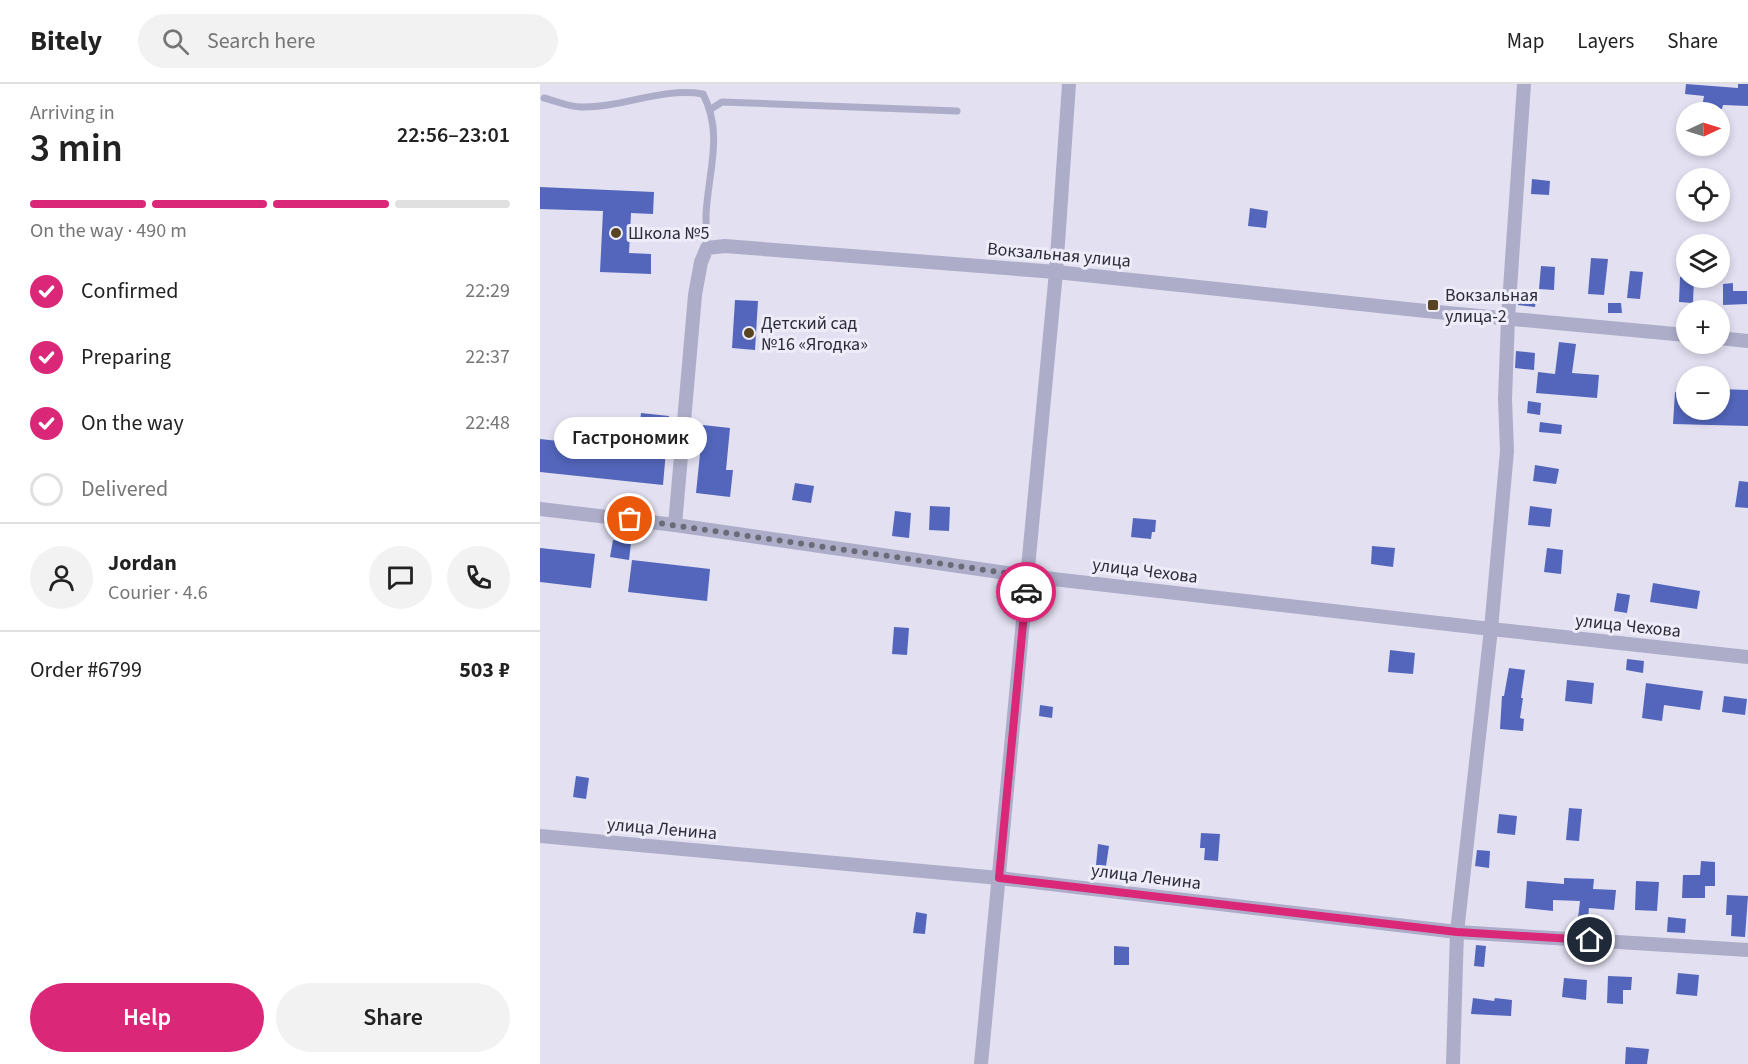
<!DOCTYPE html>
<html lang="en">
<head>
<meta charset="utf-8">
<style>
	body { margin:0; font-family:"Source Sans 3",sans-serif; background:#f2f2f2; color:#222; height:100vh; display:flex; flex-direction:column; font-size:22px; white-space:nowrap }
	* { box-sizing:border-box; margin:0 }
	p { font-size:20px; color:#767676 }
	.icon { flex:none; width:33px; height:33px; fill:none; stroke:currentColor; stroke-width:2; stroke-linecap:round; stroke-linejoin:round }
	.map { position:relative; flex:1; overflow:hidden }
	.panel { display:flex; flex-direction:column; background:#fff; width:540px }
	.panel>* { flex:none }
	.needle { width:39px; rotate:86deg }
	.controls { position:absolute; left:1136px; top:18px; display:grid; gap:12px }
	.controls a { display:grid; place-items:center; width:54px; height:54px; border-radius:50%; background:#fff; box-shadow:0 3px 9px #0003; font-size:30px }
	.pin { position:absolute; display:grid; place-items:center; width:51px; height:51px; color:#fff; margin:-26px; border:3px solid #fff; border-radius:50%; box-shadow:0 2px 6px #0007 }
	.courier { position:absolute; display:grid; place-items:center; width:60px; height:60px; margin:-30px; border:4px solid #db2777; border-radius:50%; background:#fff; color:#222; box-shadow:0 2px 8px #0007 }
	.bubble { position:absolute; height:42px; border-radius:21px; background:#fff; box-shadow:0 3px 9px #0003; font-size:20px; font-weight:600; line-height:42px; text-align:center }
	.overview em { font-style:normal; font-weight:600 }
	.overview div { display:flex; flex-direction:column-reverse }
	.overview { display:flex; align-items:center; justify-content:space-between; height:102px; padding:0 30px }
	h1 { font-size:39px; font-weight:600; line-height:45px }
	.bar { display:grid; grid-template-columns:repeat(4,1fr); gap:9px 6px; align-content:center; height:72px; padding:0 30px }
	.bar i { height:8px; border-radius:4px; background:#e0e0e0 }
	.bar .selected { background:#db2777 }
	.bar p { grid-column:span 4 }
	.line { display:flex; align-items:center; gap:15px; padding:0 30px; border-top:2px solid #e0e0e0 }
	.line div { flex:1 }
	.round { display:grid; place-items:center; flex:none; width:63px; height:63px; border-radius:32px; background:#f2f2f2 }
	ol { padding:0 30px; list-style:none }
	li { display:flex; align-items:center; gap:18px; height:66px }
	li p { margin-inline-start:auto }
	li .icon { padding:6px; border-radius:50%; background:#db2777; color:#fff; stroke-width:4 }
	li:last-child { color:#767676 }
	li i { width:33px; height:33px; border:3px solid #e0e0e0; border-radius:50% }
	.action { display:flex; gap:12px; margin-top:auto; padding:12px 30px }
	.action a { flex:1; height:69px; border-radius:36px; background:#db2777; color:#fff; font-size:24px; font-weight:600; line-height:69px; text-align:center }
	.action a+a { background:#f2f2f2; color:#222 }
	header { display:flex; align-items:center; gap:36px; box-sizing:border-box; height:84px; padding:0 30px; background:#fff; border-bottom:2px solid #e0e0e0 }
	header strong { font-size:28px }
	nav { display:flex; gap:33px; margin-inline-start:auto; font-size:21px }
	.search { width:420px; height:54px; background:#f2f2f2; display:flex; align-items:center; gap:15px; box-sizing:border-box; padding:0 21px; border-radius:33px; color:#767676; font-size:22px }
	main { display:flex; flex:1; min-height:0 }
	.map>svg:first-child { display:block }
	.building { fill:#5366bc }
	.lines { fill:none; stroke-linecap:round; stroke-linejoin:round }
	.service { stroke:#aeadc9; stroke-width:7 }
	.minor { stroke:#aeadc9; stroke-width:14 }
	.done { stroke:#6b6b78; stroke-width:6; stroke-dasharray:0 10.8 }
	.route { stroke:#db2777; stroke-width:8 }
	.poi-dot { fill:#564423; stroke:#eeecf9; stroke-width:2 }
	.labels { text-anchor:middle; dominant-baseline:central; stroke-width:6; stroke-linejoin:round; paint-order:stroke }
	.poi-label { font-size:18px; fill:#2b2c37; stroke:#eeecf9; text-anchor:start }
	.street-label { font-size:18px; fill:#2b2c37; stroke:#eeecf9 }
</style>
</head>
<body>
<header>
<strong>Bitely</strong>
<div class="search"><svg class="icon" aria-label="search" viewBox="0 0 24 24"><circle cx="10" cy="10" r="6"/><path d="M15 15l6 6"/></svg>Search here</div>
<nav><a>Map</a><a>Layers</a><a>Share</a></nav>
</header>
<main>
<section class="panel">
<div class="overview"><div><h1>3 min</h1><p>Arriving in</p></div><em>22:56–23:01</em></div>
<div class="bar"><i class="selected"></i><i class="selected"></i><i class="selected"></i><i></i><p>On the way · 490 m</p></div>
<ol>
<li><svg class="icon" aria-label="check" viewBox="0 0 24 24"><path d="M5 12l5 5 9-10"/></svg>Confirmed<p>22:29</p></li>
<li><svg class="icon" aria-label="check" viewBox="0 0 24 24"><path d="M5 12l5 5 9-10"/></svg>Preparing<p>22:37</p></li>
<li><svg class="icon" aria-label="check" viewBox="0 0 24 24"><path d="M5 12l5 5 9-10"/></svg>On the way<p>22:48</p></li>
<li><i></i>Delivered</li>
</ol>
<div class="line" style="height:108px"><a class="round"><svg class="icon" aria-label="person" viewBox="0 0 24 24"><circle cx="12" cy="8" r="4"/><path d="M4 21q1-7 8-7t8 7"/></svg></a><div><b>Jordan</b><p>Courier · 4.6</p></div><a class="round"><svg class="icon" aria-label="chat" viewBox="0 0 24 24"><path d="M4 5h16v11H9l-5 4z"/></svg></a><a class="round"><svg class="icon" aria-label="phone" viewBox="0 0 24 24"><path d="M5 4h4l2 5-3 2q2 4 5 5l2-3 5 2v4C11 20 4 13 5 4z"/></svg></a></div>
<div class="line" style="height:78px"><div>Order #6799</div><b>503 ₽</b></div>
<div class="action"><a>Help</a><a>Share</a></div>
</section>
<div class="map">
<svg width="1208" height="980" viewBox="0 0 1208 980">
	<rect width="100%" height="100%" fill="#e2e0f1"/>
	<g class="building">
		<path d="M1146,0L1198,4V0H1208V22L1183,21L1182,25L1162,23L1164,12L1145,10Z"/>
		<path d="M992,95L1010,97L1009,111L991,110Z"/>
		<path d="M0,103L114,108L113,130L91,129L89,169L111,170V190L60,188L63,127L0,125Z"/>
		<path d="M710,124L728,127L726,144L708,142Z"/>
		<path d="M1051,174L1068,175L1064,211L1048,210Z"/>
		<path d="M1001,182L1015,183L1014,206L999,205Z"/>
		<path d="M1090,187L1103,188L1100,215L1087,214Z"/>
		<path d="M1140,193L1154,194L1153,219L1139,218Z"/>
		<path d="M1193,199V207H1207V220L1183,221V200Z"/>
		<path d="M979,206L997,208L995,223L978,221Z"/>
		<path d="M195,216L218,217L215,266L192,264Z"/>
		<path d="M1068,219H1081L1082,229H1068Z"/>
		<path d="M1019,258L1036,260L1032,289L1059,291L1057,314L996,309L998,288L1015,290Z"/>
		<path d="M976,267L995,269L994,286L975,284Z"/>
		<path d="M1179,305L1208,306V342L1133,340L1135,308L1146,309V326H1179Z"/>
		<path d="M988,317L1001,319L1000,331L987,329Z"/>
		<path d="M101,329L129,332L123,401L0,388V355L65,362L64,371L97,374Z"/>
		<path d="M1000,338L1022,341L1021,350L999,348Z"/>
		<path d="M163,341L190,344L186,386H193L190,413L156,409Z"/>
		<path d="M995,381L1019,385L1016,400L993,397Z"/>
		<path d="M1199,397L1208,398V424L1195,423Z"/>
		<path d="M255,399L274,402L271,419L252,416Z"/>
		<path d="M390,422L410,423L409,447L389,446Z"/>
		<path d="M990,422L1012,425L1010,443L988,441Z"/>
		<path d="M355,427L371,429L369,454L352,452Z"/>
		<path d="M593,434L616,436L615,448H612L611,455L591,453Z"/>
		<path d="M73,456L91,459L89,476L70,473Z"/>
		<path d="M832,462L855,464L853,483L831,480Z"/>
		<path d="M0,464L55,470L51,504L0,498Z"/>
		<path d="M1007,464L1023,466L1021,490L1004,488Z"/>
		<path d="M92,476L170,485L167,517L88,508Z"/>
		<path d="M1113,499L1160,507L1157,525L1110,518Z"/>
		<path d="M1077,509L1090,511L1087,529L1074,527Z"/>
		<path d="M354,543L369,544L367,571L352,570Z"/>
		<path d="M850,566L875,569L873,590L848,588Z"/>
		<path d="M1087,575L1104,577L1103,589L1086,586Z"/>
		<path d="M969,584L985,586L981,614H983L980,634L984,635L983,647L960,645L962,612H964Z"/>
		<path d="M1027,596L1054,599L1052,620L1025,617Z"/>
		<path d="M1106,599L1163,607L1160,626L1124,621L1122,637L1102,634Z"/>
		<path d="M1184,612L1207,615L1205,631L1182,628Z"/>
		<path d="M500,621L513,623L512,634L499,632Z"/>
		<path d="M36,692L49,694L46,715L33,713Z"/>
		<path d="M1029,724L1042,725L1039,757L1026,756Z"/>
		<path d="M959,730L977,732L975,751L957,749Z"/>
		<path d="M661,749L680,750L678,777L664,776L665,764H660Z"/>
		<path d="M558,760L569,762L566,782L556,781Z"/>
		<path d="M937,766L950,767L949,784L935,782Z"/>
		<path d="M1161,777L1175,778V802H1165V814H1142L1143,791H1160Z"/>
		<path d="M1024,794L1054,795L1053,805L1076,806L1074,826L1049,824L1047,843L1037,842L1040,817L1013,816V827L985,824L987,797L1024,800Z"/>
		<path d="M1096,797L1119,798L1117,827L1095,826Z"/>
		<path d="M1187,811L1208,812L1205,853L1191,852L1192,831H1186Z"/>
		<path d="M376,828L387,830L385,850L373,849Z"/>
		<path d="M1128,833L1146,835L1145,849L1127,848Z"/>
		<path d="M936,861L946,862L944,883L934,882Z"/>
		<path d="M574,862L589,863V881H574Z"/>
		<path d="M1138,889L1159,891L1157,912L1136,910Z"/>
		<path d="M1068,892L1092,893L1091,906H1083V920L1067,919Z"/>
		<path d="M1024,894L1047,896L1046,916L1022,913Z"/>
		<path d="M933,914L954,917L955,914L972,916L971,932L931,930Z"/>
		<path d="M1086,963L1109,965L1107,980H1085Z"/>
	</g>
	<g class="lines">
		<g class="service">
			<path d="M4,14C16,17 29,23 41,23C82,24 121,3 163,10C184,50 168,88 166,131C166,142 167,153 167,164"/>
			<path d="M171,25L182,18L417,27"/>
		</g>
		<g class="minor">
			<path d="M1179,254L1208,257"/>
			<path d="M0,425L135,441L487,492L951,545L1208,573"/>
			<path d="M135,441L155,211L161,178L167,164L185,162L516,188L886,227L1146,251"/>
			<path d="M0,752L459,794L917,848L1208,866"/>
			<path d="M441,980L516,188L529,0"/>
			<path d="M913,980L917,848L951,545L967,367L965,315L968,234L984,0"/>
		</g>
	</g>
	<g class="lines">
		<path class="done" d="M90,435L487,492L486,508"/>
		<path class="route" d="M486,508L459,794L917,848L1050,856"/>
	</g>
	<g class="poi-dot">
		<circle cx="76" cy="149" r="6"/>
		<rect x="887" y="215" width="12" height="12" rx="3"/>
		<circle cx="209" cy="249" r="6"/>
	</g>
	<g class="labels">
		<g class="poi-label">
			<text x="88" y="149">Школа №5</text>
			<text x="905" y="211">Вокзальная<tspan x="905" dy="21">улица-2</tspan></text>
			<text x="221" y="239">Детский сад<tspan x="221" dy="21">№16 «Ягодка»</tspan></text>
		</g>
		<g class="street-label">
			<text transform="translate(519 171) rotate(5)">Вокзальная улица</text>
			<text transform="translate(605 487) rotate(7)">улица Чехова</text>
			<text transform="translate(1088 542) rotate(6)">улица Чехова</text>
			<text transform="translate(122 745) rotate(5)">улица Ленина</text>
			<text transform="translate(606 793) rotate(7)">улица Ленина</text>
		</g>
	</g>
</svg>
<div class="controls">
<a><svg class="needle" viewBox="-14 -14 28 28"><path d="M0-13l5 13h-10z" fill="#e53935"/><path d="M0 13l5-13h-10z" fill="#767676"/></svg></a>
<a><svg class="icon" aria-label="locate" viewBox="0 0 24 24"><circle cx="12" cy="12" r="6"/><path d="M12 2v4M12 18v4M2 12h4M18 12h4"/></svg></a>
<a><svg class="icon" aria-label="layers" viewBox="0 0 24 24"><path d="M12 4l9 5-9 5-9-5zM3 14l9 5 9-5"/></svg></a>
<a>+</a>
<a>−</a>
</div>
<div class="pin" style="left:90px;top:435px;background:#ea580c"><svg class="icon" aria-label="bag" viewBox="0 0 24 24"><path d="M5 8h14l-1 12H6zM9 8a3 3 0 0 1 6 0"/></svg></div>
<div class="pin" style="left:1050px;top:856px;background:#1f2937"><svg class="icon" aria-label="home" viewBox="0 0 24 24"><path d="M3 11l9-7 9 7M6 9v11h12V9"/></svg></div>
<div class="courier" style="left:486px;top:508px"><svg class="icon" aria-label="car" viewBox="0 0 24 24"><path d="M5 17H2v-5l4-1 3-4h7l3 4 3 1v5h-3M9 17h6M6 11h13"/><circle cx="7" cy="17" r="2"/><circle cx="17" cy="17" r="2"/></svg></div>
<div class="bubble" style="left:14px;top:333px;width:153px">Гастрономик</div>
</div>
</main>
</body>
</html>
